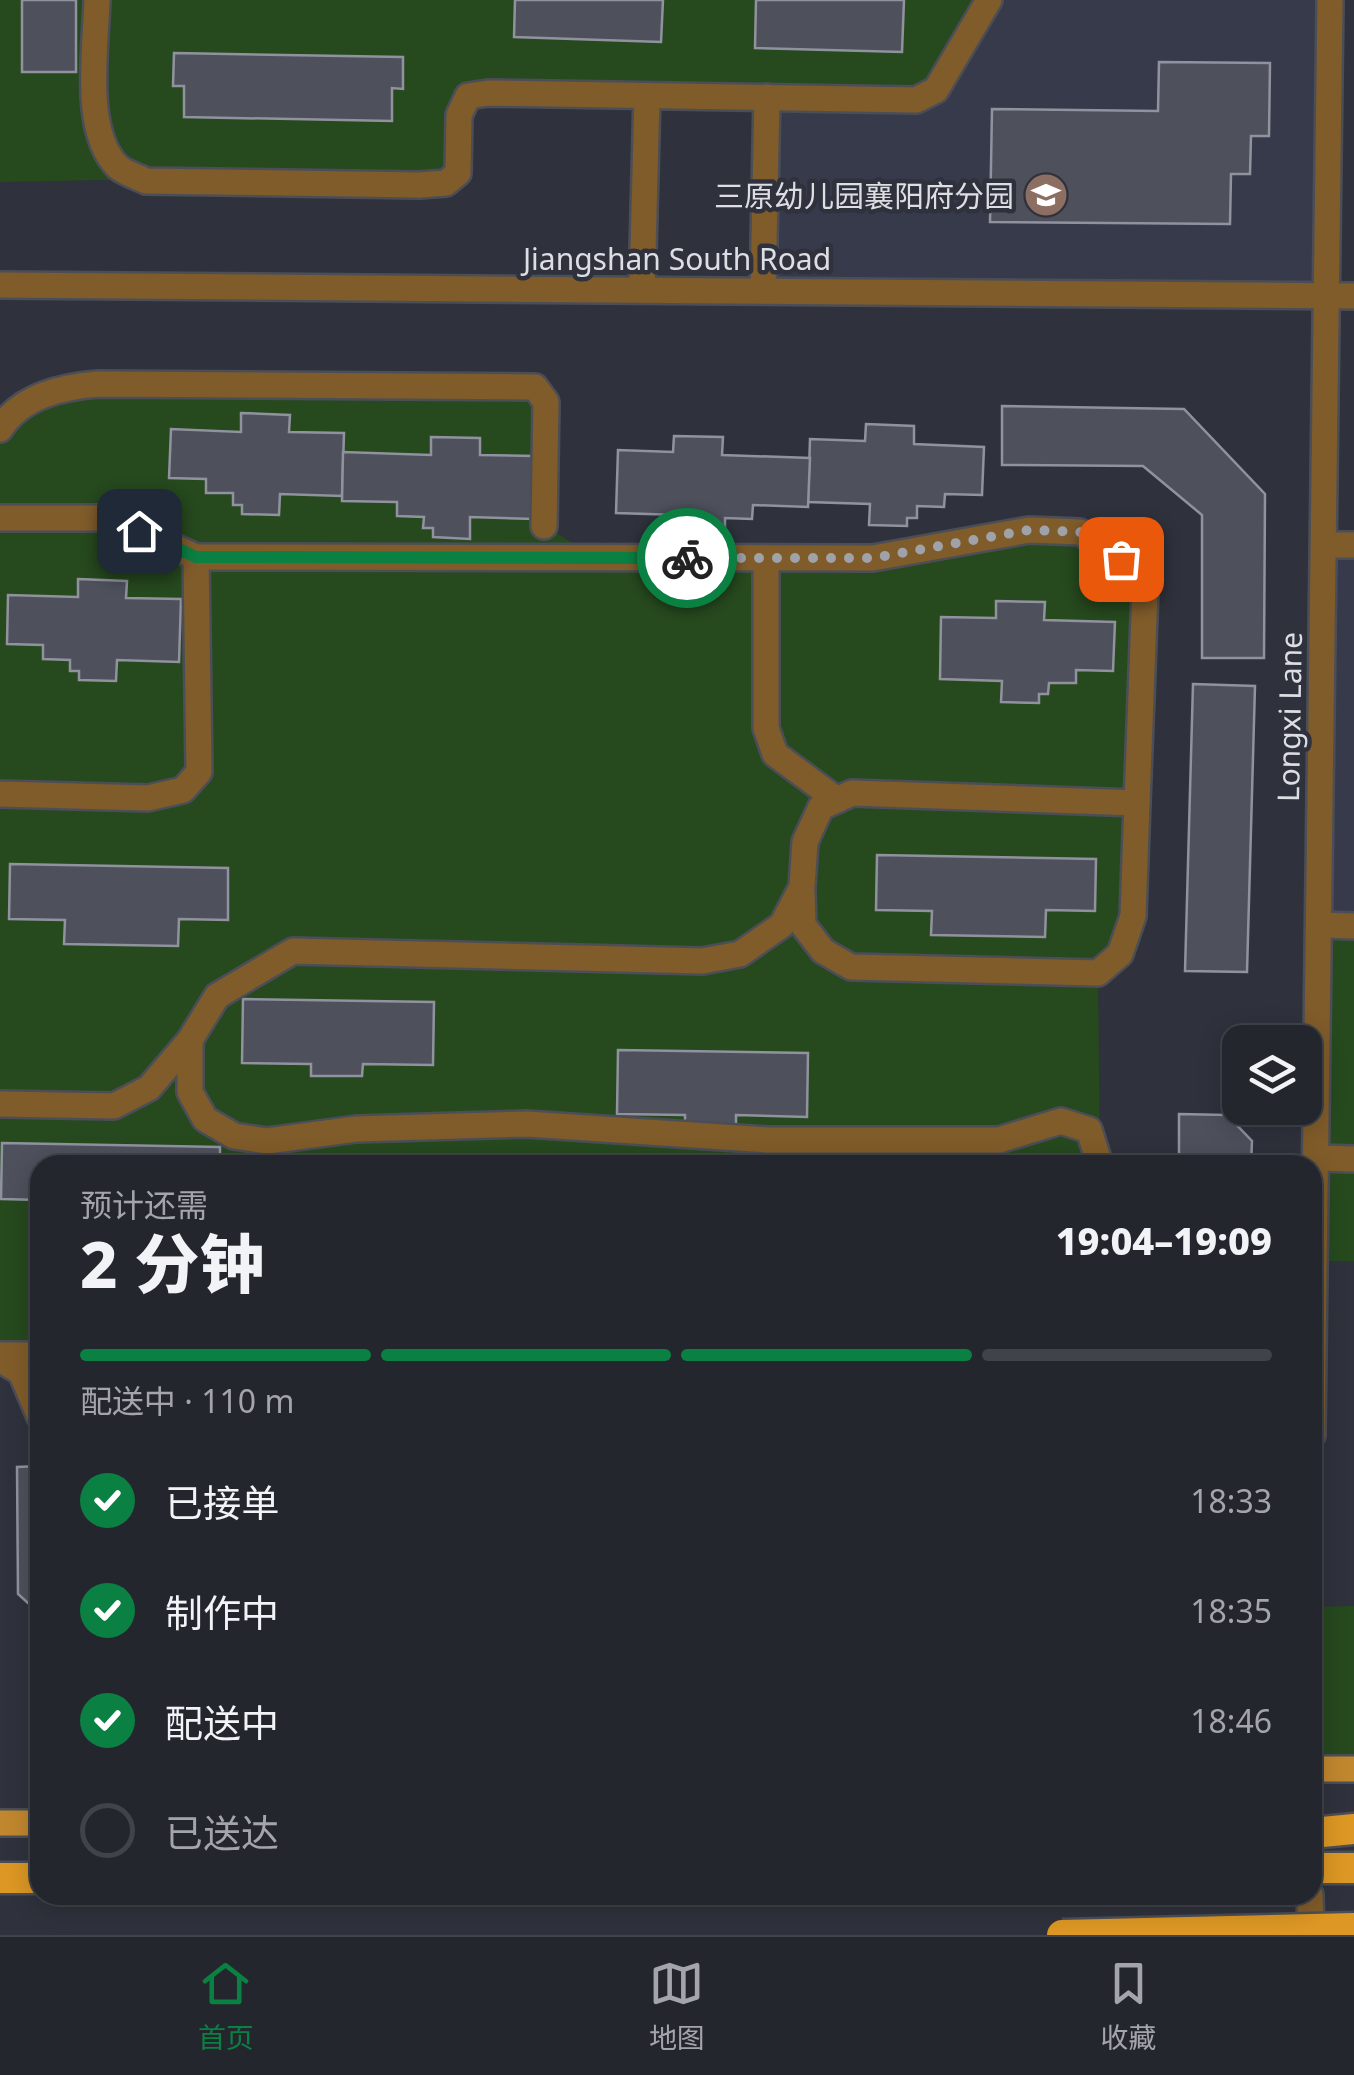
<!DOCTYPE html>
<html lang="zh">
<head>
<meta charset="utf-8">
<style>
	body { margin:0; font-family:"Noto Sans","Noto Sans SC",sans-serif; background:#2f3239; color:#f1f3f6; height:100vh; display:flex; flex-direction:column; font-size:38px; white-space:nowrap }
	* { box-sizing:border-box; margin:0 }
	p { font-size:32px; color:#a3a5aa }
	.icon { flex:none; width:55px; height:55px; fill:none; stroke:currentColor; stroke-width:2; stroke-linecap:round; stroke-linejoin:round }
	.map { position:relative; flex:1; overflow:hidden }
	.side { position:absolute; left:30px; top:1155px; width:1292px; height:750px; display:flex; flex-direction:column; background:#23262d; border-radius:30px; box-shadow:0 5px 25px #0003,0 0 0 2px #404349 }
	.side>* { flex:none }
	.fabs { position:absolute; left:1222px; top:1025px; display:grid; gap:20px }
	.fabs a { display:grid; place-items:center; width:100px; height:100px; border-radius:20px; background:#23262d; box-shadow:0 5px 25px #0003,0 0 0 2px #404349; font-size:50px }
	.pin { position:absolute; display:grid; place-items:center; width:85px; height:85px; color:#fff; margin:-42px; border-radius:20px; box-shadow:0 5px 15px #0006 }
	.courier { position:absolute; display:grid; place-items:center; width:100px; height:100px; margin:-50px; border:8px solid #0b8043; border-radius:50%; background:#fff; color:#222; box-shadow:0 2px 12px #0007 }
	.summary em { font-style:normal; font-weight:800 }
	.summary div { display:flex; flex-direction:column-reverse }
	.summary { display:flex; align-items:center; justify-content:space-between; height:170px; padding:0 50px }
	h1 { font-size:65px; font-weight:800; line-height:75px }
	.bar { display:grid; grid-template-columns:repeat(4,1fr); gap:15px 10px; align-content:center; height:120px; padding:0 50px }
	.bar i { height:12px; border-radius:8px; background:#404349 }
	.bar .current { background:#0b8043 }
	.bar p { grid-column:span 4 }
	ol { padding:0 50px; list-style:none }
	li { display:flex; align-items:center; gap:30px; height:110px }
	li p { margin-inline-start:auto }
	li .icon { padding:10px; border-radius:50%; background:#0b8043; color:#fff; stroke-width:4 }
	li:last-child { color:#a3a5aa }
	li i { width:55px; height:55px; border:5px solid #404349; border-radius:50% }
	.dock { display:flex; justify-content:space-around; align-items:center; height:140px; border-top:2px solid #404349; background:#23262d; font-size:28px; color:#a3a5aa }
	.dock a { display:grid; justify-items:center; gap:5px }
	.dock .current { color:#0b8043 }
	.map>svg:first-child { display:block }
	.built { fill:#373a4a }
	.green { fill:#26491e }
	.building { fill:#4e515c; stroke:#90939f; stroke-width:2.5 }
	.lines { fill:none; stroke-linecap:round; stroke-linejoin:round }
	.minor-casing { stroke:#4b4e57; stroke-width:30 }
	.major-casing { stroke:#4b4e57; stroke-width:30 }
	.highway-casing { stroke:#4b4e57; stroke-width:35 }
	.minor { stroke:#805c2a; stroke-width:25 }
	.major { stroke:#c1872f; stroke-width:25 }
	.highway { stroke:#dc9724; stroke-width:30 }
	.highway-bridge-casing { stroke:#4b4e57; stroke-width:35; stroke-linecap:butt }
	.highway-bridge { stroke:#dc9724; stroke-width:30 }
	.done { stroke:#9fa2a9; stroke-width:10; stroke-dasharray:0 18 }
	.route { stroke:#0b8043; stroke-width:12 }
	.labels { text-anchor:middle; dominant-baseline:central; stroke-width:9; stroke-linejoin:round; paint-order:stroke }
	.poi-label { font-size:30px; fill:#dcdee4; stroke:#2f323c; text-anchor:end }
	.street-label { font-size:30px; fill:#dcdee4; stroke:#2f323c }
</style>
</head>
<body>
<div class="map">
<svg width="1354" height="1935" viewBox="0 0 1354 1935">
	<rect width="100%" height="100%" fill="#2f323c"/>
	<g class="built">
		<path d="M989,0H1330L1327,295L763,291L767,97Z"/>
		<path d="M1324,545H1354V926L1319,925Z"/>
	</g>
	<g class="green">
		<path d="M0,0H989L936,90L468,96L458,173L0,182Z"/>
		<path d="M61,387H535L544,525L596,558H873L1080,532L1145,590L1133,916L1098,973L1100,1165H40V1417L0,1359V429Z"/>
		<path d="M1319,925L1354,926V1261H1315Z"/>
		<path d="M1354,1606V1769H1313L1312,1607Z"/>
	</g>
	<g class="building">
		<rect x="22" y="0" width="54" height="72"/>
		<path d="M515,0H663L661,42L514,37Z"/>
		<path d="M756,0H904L902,52L755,48Z"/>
		<path d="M174,53L403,57V89L392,88V121L184,117V86H173Z"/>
		<path d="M1159,62L1270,63L1269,136H1251L1250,174H1231L1230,224L990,222L992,109L1158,111Z"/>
		<path d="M1002,406L1184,409L1265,494L1264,658H1202V515L1143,466L1002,465Z"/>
		<path d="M241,413L290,415L289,432L344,433L342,496L280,494L279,515L242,514V505H233V493H206V479L169,478L171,429L241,432Z"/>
		<path d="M866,424L914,426V444L984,447L982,495L945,494L944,507L917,506V518H907V526L869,525L870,504L808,502L810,439L865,441Z"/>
		<path d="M674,436L723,437L722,455L810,458L808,507L753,505L752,519L725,518V529H716L715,538L678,536L679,515L616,513L618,450L673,452Z"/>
		<path d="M431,437L480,438V455L535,456L533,519L470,517V539L433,537V528H423L424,517L397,516V502L342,501L343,452L431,455Z"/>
		<path d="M78,579L127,581L126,598L181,599L179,662L117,660L116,681L79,680V671H70V660L43,659V645L7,644L8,595L78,597Z"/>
		<path d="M996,601L1045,602L1044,620L1115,622L1113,671L1076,670V683H1049L1048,694H1039V703L1001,702L1002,681L940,679L941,617L996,618Z"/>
		<path d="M1193,684L1255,686L1247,972L1185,971Z"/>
		<path d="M877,855L1096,859L1095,911L1046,910L1045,937L931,935L932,911L876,910Z"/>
		<path d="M10,864L228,868V920L179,919L178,946L64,944L65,920L9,919Z"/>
		<path d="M243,999L434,1002L433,1065L363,1064L362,1076H311V1064L242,1063Z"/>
		<path d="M618,1050L808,1053L807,1117L736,1115V1128L685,1127V1115L617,1114Z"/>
		<path d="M1179,1114L1227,1115L1252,1141L1251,1165H1137V1156H1179Z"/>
		<path d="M2,1143L220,1147V1165H40V1200L1,1199Z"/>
		<path d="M40,1466V1614L18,1594L17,1467Z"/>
	</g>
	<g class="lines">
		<defs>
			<g id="minor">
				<path d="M97,0C96,46 82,132 118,167C125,173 138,177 146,181L419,185L446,183L458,173L459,115L468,96L488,93L916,100L936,90L989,0"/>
				<path d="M0,285L1354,296"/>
				<path d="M642,290L647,96"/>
				<path d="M763,291L767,97"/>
				<path d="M0,429C21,396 61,387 98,384L535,387L546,402L544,526"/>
				<path d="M0,518H111L196,557L873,558L1029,530L1080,532L1121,559L1145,590L1137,803L852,793L821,807L805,842L802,887L782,925L740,954L702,961L293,951L217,996L190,1040L149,1088L114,1106L0,1104"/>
				<path d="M1324,545H1354"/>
				<path d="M766,558V728L775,754L837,800"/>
				<path d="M0,794L148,798L183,790L199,772L196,557"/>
				<path d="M802,892L803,925L823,951L851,967L1098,973L1120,954L1133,916L1137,803"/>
				<path d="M1319,925L1354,926"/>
				<path d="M190,1040V1092L205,1119L234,1136L267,1141L356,1129L527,1124L768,1140H999L1061,1121L1089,1130L1100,1165"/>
				<path d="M1316,1158L1354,1159"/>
				<path d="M0,1355H40"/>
				<path d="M0,1359L21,1372L40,1417"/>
				<path d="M1312,1435L1330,0"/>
				<path d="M1310,1895L1311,1935"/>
			</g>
			<g id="major">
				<path d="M1312,1769H1354"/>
				<path d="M0,1823H40"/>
			</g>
			<g id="highway">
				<path d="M1312,1833L1354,1829"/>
				<path d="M1312,1868H1354"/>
				<path d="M0,1878H40"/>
			</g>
		</defs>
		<use href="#minor" class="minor-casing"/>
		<use href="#major" class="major-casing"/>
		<use href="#highway" class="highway-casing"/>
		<use href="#minor" class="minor"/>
		<use href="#major" class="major"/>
		<use href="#highway" class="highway"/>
		<defs>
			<path id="highway-bridge" d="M1062,1935L1354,1928"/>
		</defs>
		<use href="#highway-bridge" class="highway-bridge-casing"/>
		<use href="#highway-bridge" class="highway-bridge"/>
	</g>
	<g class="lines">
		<path class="done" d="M687,558H873L1029,530L1080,532L1121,559"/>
		<path class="route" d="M139,531L196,557L687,558"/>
	</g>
	<defs>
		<symbol id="school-disc" viewBox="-11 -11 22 22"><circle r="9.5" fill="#8d6e63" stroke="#2f323c"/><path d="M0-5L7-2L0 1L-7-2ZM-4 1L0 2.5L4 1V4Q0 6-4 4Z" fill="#fff"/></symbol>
	</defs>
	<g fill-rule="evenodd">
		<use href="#school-disc" x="1021" y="170" width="50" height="50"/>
	</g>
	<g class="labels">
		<g class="poi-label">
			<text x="1014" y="195">三原幼儿园襄阳府分园</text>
		</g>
		<g class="street-label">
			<text x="677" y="258">Jiangshan South Road</text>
			<text transform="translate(1289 717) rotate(-89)">Longxi Lane</text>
		</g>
	</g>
</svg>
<div class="fabs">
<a><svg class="icon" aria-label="layers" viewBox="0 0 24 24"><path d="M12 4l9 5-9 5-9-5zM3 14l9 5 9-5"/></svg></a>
</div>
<div class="pin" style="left:1121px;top:559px;background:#ea580c"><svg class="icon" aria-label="bag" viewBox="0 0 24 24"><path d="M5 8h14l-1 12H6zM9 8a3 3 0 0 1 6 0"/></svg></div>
<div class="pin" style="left:139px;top:531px;background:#1f2937"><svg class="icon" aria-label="home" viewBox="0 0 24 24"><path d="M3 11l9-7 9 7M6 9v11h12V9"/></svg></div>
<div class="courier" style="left:687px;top:558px"><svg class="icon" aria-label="bike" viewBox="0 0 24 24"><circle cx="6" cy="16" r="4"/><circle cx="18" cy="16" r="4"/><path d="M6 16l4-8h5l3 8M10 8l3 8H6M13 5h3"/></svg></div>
<section class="side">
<div class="summary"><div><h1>2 分钟</h1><p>预计还需</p></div><em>19:04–19:09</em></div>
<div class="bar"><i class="current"></i><i class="current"></i><i class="current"></i><i></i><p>配送中 · 110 m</p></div>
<ol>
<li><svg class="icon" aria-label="check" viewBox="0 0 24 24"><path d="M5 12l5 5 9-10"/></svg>已接单<p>18:33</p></li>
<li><svg class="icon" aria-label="check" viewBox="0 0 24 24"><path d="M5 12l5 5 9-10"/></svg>制作中<p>18:35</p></li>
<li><svg class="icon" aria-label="check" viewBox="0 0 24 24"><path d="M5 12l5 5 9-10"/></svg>配送中<p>18:46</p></li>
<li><i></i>已送达</li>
</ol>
</section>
</div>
<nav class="dock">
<a class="current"><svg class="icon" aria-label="home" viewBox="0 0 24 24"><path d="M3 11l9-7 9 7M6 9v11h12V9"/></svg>首页</a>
<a><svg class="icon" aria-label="map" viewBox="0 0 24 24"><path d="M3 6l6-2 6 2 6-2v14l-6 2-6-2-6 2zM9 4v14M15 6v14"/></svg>地图</a>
<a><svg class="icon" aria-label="saved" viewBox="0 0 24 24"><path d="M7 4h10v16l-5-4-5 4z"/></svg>收藏</a>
</nav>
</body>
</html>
